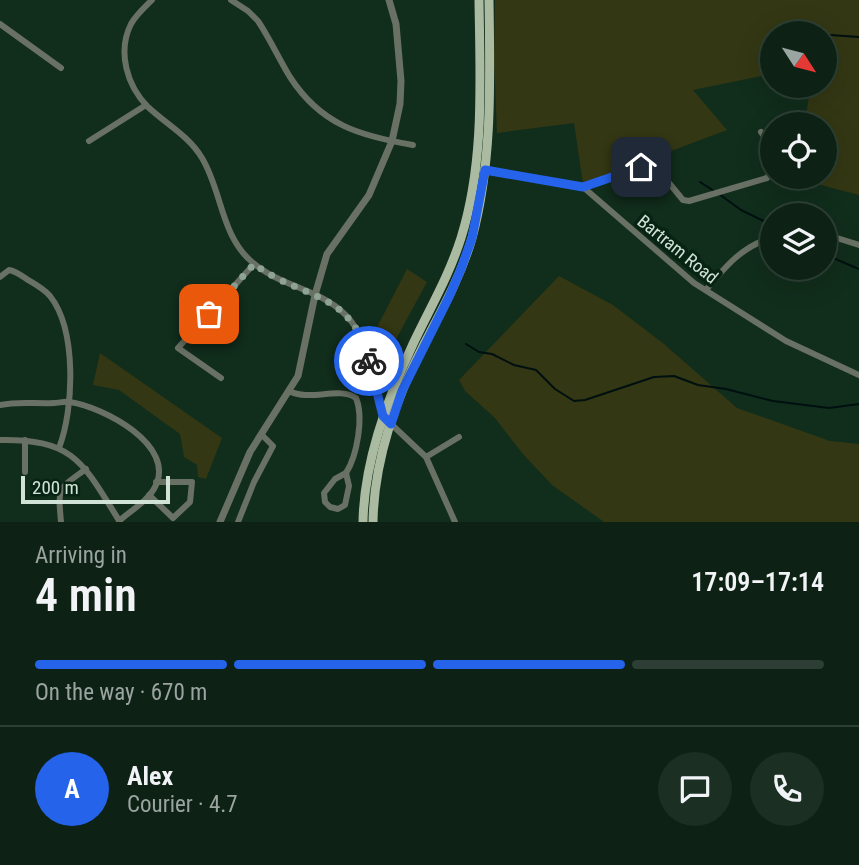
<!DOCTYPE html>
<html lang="en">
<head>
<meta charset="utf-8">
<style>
	body { margin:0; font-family:"Roboto Condensed",sans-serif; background:#1b2f22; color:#f1f3f6; height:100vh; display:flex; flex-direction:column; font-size:26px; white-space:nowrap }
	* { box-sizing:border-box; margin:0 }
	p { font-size:23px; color:#9aa4a0 }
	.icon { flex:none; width:38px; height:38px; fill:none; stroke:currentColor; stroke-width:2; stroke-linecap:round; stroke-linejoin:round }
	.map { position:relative; height:522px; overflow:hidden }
	.drawer { display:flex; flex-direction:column; background:#0d2215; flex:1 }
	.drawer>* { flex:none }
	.needle { width:46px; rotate:126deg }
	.fabs { position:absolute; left:760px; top:21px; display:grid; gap:14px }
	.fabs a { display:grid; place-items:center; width:77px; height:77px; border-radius:50%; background:#0d2215; box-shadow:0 7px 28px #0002,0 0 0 2px #2d3f34; font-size:35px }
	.scale { position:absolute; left:21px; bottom:18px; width:149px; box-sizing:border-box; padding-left:7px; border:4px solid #d1e2d6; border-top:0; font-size:19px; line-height:24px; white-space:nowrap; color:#d1e2d6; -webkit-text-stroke:5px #072313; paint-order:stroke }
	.pin { position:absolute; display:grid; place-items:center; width:60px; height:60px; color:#fff; margin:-30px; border-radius:14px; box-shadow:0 4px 10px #0006 }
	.courier { position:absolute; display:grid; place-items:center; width:70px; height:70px; margin:-35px; border:5px solid #2563eb; border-radius:50%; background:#fff; color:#222; box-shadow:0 2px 9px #0007 }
	.summary em { font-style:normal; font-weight:600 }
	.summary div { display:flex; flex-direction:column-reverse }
	.summary { display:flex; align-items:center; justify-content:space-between; height:119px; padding:0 35px }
	h1 { font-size:46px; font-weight:600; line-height:52px }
	.bar { display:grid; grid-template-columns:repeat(4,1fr); gap:10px 7px; align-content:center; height:84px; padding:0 35px }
	.bar i { height:9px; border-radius:5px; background:#2d3f34 }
	.bar .current { background:#2563eb }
	.bar p { grid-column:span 4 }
	.line { display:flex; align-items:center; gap:18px; padding:0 35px; border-top:2px solid #2d3f34 }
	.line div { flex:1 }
	.round { display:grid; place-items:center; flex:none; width:74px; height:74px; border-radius:37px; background:#1b2f22 }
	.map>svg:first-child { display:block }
	.green { fill:#333713 }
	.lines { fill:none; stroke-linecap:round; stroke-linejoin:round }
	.stream { stroke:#001010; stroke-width:2 }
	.minor { stroke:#697064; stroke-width:6 }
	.tertiary { stroke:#697064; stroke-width:7 }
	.primary { stroke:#abbba2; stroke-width:9 }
	.done { stroke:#8ea395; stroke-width:7; stroke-dasharray:0 12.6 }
	.route { stroke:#2563eb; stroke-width:9 }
	.labels { text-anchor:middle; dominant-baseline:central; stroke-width:7; stroke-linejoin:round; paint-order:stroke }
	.street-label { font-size:18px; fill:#d1e2d6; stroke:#072313 }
</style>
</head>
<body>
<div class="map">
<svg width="859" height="522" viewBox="0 0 859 522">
	<rect width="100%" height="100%" fill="#112d1c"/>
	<g class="green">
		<path d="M495,0H859V195L798,179L799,177H824V124H805L810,88L807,86H824V33H772V74L693,90L727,130L583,184L574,123L497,133L494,58Z"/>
		<path d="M407,269L427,282L381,367L372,337Z"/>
		<path d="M559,276L613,305L664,344L737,408L830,441L859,444V522H604L552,485L522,453L495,418L465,391L459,380Z"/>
		<path d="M100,353L222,438L206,479L198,477L197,465L184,457L180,434L119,390L93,385Z"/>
	</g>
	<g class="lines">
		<g class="stream">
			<path d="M830,35L859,37"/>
			<path d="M700,182L714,191"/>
			<path d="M719,194L741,210L772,225"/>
			<path d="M824,254L859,269"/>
			<path d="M466,344L479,352L492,354L514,365L536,370L555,389L574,401L585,400L654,377L674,376L698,385L726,389L773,401L829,408L859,404"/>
		</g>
		<g class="minor">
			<path d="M152,0C144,8 136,15 131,24C117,52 127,86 148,107C166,124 189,136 202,158C222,191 221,236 252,262C283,289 326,289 351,321C371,347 375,383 383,415"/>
			<path d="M231,0L248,11L258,21C270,39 279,59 290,77C321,125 360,136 413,145"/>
			<path d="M0,24L61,68"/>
			<path d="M89,141L146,105"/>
			<path d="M481,170L583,187L694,283L786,341L859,375"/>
			<path d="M583,187L650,164L655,166L683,200L689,201L767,178L769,175L766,139L761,132"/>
			<path d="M824,234L859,245"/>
			<path d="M0,277L9,270C16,271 22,276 28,280C35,284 44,289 50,296C77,330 74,409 59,448"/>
			<path d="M706,290C724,268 743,245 772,238"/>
			<path d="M221,378L178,348L254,264"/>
			<path d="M289,391C310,402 339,386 356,398C364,417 357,456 346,473"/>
			<path d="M0,405C19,401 35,404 54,403C59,403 65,401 70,402C103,407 177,445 155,487C148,501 130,511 119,521"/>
			<path d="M390,423L426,457L455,522"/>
			<path d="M0,440C75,439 83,463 120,522"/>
			<path d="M426,457L459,437"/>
			<path d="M25,472V440"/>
			<path d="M346,473L349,486L345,505L338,509L330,507L325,502L324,493L335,479Z"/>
			<path d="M149,495L173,518L190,502L192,482H156"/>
			<path d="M61,522C58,487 57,490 86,469"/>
			<path d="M238,522L254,482L273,446L261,434"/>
		</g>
		<path class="tertiary" d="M220,522L250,452L298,376L315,295L327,254L369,195L392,141L400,104L401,81L396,24L389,0"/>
		<g class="primary">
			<path d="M363,522C364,461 387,399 413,344C430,308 449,276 461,238C485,162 480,78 479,0"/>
			<path d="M373,522C374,461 396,398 424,344C442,310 461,276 472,238C493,161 490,79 489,0"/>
		</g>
	</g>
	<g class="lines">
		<path class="done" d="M209,314L254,264C304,301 351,289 369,361"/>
		<path class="route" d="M369,361L383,416L391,424L402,391L449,297L461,269L472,238L485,170L583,187L641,167"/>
	</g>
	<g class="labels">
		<g class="street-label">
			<text transform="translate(678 249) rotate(39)">Bartram Road</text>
		</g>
	</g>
</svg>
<div class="fabs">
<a><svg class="needle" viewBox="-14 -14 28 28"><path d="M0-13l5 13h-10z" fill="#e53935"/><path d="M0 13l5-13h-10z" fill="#9aa4a0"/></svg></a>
<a><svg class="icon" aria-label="locate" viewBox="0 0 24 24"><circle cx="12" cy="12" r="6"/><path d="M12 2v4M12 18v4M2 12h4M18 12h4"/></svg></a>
<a><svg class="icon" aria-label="layers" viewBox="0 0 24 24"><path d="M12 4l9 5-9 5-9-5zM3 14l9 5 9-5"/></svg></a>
</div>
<div class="scale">200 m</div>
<div class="pin" style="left:209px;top:314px;background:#ea580c"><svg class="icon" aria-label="bag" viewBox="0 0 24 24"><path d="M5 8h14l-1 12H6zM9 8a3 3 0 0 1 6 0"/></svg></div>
<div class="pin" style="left:641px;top:167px;background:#1f2937"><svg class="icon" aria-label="home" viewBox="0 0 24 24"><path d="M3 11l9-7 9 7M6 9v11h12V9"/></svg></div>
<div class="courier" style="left:369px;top:361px"><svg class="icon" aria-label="bike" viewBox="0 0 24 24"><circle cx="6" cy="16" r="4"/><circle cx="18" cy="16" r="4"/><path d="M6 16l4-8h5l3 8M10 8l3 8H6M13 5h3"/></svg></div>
</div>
<section class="drawer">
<div class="summary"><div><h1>4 min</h1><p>Arriving in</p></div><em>17:09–17:14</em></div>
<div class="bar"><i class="current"></i><i class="current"></i><i class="current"></i><i></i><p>On the way · 670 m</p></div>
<div class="line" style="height:126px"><b class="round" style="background:#2563eb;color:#fff">A</b><div><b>Alex</b><p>Courier · 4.7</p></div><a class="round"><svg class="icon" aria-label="chat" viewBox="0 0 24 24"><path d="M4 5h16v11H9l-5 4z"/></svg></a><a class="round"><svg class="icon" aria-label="phone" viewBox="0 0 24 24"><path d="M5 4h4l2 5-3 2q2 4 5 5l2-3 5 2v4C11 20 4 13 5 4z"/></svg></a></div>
</section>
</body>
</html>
